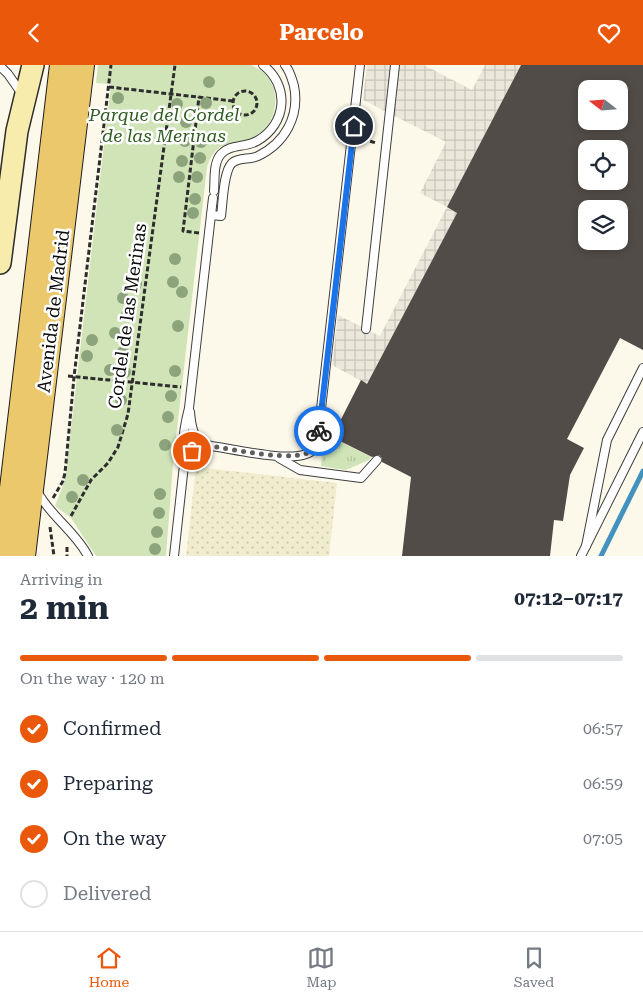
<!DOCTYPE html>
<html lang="en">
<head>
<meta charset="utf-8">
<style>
	body { margin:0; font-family:"Roboto Serif",serif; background:#f2f2f3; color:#1f2937; height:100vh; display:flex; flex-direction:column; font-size:19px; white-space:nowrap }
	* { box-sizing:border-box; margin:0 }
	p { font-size:16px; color:#747a83 }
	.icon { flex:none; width:28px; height:28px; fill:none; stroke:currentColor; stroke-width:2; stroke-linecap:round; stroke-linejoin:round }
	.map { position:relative; height:491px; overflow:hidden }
	.side { display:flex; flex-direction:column; background:#fff; flex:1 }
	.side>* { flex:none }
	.needle { width:32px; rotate:287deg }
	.controls { position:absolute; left:578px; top:15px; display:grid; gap:10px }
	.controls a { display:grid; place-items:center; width:50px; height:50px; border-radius:10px; background:#fff; box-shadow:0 2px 8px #0003; font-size:25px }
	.pin { position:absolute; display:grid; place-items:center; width:42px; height:42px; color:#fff; margin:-21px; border:2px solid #fff; border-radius:50%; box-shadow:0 1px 5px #0007 }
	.courier { position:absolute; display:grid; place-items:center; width:50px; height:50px; margin:-25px; border:4px solid #1a73e8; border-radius:50%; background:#fff; color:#222; box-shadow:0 1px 6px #0007 }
	.headline em { font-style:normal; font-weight:700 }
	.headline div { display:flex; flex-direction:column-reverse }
	.headline { display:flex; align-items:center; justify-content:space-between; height:85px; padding:0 20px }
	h1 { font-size:32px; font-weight:700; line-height:38px }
	.bar { display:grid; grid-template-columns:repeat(4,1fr); gap:8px 5px; align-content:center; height:60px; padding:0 20px }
	.bar i { height:6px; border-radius:4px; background:#e0e1e3 }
	.bar .on { background:#ea580c }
	.bar p { grid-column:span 4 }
	ol { padding:0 20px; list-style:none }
	li { display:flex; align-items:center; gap:15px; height:55px }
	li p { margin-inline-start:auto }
	li .icon { padding:5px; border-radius:50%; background:#ea580c; color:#fff; stroke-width:4 }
	li:last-child { color:#747a83 }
	li i { width:28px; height:28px; border:2px solid #e0e1e3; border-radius:50% }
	header { display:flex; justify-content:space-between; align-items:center; height:65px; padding:0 20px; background:#ea580c; color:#fff; font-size:22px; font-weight:700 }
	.menu { display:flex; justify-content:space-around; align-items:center; height:70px; border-top:1px solid #e0e1e3; background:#fff; font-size:14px; color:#747a83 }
	.menu a { display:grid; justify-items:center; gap:2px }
	.menu .on { color:#ea580c }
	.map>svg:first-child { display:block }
	.farmland { fill:url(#farmland-dots) }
	.grass { fill:url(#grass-tufts) }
	.park { fill:#d0e4b8 }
	.plaza { fill:url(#plaza-grid) }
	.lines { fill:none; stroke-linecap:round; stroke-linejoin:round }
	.stream { stroke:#4292c0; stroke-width:5 }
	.building { fill:#524c48; fill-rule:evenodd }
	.lane-casing { stroke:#3e3e3e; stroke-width:10 }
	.secondary-casing { stroke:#2d2d2d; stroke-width:24 }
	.primary-casing { stroke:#1c1c1c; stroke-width:26 }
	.path { stroke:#2d2d2d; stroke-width:3; stroke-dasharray:5 2.5; stroke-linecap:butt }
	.lane { stroke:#fff; stroke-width:8 }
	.secondary { stroke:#f7ecab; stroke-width:21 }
	.primary { stroke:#ecc86c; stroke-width:24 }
	.tree { fill:#8ca37c }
	.done { stroke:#605e59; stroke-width:5; stroke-dasharray:0 9 }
	.route { stroke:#1a73e8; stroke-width:6 }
	.labels { text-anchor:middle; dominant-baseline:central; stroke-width:5; stroke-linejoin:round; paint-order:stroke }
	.park-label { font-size:18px; font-style:italic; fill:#305c22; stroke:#fff }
	.street-label { font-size:18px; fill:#0b0b0b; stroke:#fff }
</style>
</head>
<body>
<header><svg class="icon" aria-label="back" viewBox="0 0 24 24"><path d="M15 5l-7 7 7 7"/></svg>Parcelo<svg class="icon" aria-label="heart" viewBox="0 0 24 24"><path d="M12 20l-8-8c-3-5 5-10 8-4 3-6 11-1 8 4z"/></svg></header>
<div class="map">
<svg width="643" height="491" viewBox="0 0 643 491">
	<defs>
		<pattern id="farmland-dots" width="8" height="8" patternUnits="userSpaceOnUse" patternTransform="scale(1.25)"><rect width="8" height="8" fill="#f0eccd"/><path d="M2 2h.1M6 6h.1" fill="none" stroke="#ccc9af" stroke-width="1.8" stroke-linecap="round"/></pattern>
		<pattern id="grass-tufts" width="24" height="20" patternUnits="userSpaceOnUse" patternTransform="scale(1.25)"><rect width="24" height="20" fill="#d0e4b8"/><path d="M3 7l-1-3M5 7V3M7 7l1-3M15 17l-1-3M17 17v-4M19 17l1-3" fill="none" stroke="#b1c29d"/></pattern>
		<pattern id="plaza-grid" width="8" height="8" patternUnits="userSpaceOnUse" patternTransform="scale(1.25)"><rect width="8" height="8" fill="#ebe7db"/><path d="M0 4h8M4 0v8" fill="none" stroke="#c8c5bb"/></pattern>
	</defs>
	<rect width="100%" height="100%" fill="#fdf9ea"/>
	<path class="farmland" d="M196,402L337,418L329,491H186Z"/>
	<path class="grass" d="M324,368L371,392L369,395L346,405L321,401Z"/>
	<path class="park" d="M98,0H251C257,3 263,6 267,11C281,28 277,56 259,69C239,83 217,69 207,102L173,399L166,491H96L71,453L55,441L65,415L111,19L96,18Z"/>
	<path class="plaza" d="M367,0H424L472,25L485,0H521L447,142L457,148L367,319L332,300L338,250L380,271L447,142L420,128L446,77L363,35Z"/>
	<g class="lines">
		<path class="stream" d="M601,491L643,406"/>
	</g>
	<path class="building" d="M521,0H643V285L620,273L567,374L584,383L570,410L563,456L554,455L550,491H402L411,412L382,397V393L379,390L372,392L332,372L361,315L367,319L457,148L447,142ZM586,24H619V56H586ZM586,84H619V116H586ZM586,144H619V176H586Z"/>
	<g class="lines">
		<defs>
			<g id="lane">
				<path d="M0,1L8,9L22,29"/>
				<path d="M214,126C215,114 213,98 221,89C230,79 244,83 257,76C287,59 290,21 263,0"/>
				<path d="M211,150L213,133"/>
				<path d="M366,264L395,0"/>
				<path d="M190,347C191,359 193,375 205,380"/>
				<path d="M279,393L300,405L361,413L377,395"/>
				<path d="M184,400C181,380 184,362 189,343L211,150L221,151C223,138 223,107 232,98C239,92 250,95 258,91C285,78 300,51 294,21C292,14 290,6 285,0"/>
				<path d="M37,426C50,451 75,466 88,491"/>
				<path d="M586,481L607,375L643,303"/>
				<path d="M174,491L184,400C188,390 194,380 205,380C229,383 282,396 303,390C309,389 314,385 317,379L360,0"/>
				<path d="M581,491L643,367"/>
			</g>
			<path id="secondary" d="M0,198L17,66L33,0"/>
			<g id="primary">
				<path d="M4,491L62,0"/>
				<path d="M23,491L82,0"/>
			</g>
		</defs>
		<use href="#lane" class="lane-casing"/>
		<use href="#secondary" class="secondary-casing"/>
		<use href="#primary" class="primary-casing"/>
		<g class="path">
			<path d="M109,22L233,36"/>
			<circle cx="245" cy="38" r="12"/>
			<path d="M363,74L376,78"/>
			<path d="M199,168L183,166L199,32"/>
			<path d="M68,311L181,322"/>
			<path d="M53,433L63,416L65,408L74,312L111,0"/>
			<path d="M71,451L91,415L108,398L118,382L128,349L175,0"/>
			<path d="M50,462L54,491"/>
			<path d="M67,482V491"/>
		</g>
		<use href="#lane" class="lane"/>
		<use href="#secondary" class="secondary"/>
		<use href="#primary" class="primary"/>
	</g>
	<g class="tree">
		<circle cx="209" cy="17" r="6"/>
		<circle cx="118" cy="33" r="6"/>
		<circle cx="206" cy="38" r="6"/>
		<circle cx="177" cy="39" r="6"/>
		<circle cx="204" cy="52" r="6"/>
		<circle cx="186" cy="57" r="6"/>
		<circle cx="185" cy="76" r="6"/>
		<circle cx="201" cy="77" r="6"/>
		<circle cx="200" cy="93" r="6"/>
		<circle cx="182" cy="96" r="6"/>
		<circle cx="179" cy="112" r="6"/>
		<circle cx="197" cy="112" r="6"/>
		<circle cx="195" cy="134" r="6"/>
		<circle cx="193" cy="148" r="6"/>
		<circle cx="175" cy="194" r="6"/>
		<circle cx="137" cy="200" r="6"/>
		<circle cx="173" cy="217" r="6"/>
		<circle cx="136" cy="219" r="6"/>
		<circle cx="182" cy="227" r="6"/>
		<circle cx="123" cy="233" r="6"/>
		<circle cx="127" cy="250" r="6"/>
		<circle cx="178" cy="261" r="6"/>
		<circle cx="115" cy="268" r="6"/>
		<circle cx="92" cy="275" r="6"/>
		<circle cx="123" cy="287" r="6"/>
		<circle cx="87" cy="291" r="6"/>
		<circle cx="110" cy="305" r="6"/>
		<circle cx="175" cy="306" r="6"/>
		<circle cx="125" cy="307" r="6"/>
		<circle cx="171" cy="331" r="6"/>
		<circle cx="121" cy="335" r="6"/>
		<circle cx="168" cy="352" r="6"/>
		<circle cx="117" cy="365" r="6"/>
		<circle cx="165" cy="380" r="6"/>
		<circle cx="83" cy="415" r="6"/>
		<circle cx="160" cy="429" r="6"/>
		<circle cx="72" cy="432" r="6"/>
		<circle cx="159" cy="448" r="6"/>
		<circle cx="157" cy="467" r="6"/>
		<circle cx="155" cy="484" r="6"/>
	</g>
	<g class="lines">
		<path class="done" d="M192,386L198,381L205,380C228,383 298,400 314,384C319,379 319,372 319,366"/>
		<path class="route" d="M319,366L354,61"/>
	</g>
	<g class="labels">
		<g class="park-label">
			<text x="164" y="49">Parque del Cordel<tspan x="164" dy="21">de las Merinas</tspan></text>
		</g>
		<g class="street-label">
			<text transform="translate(53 246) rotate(-83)">Avenida de Madrid</text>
			<text transform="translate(127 251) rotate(-82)">Cordel de las Merinas</text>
		</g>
	</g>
</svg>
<div class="controls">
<a><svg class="needle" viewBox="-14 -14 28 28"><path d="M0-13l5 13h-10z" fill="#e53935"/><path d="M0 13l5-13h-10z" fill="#747a83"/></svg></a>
<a><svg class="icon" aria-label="locate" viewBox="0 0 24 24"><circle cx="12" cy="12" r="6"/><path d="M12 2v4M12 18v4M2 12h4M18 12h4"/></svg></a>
<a><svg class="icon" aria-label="layers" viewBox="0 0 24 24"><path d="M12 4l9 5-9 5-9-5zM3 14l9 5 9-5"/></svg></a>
</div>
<div class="pin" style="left:192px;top:386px;background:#ea580c"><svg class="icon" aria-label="bag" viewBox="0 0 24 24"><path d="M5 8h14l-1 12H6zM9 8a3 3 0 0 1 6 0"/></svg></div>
<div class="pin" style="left:354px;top:61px;background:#1f2937"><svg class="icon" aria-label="home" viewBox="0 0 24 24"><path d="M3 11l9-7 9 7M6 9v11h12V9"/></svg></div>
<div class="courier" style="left:319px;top:366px"><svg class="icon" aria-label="bike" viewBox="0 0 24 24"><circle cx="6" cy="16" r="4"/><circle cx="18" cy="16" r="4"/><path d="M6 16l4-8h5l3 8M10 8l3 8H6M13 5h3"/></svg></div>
</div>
<section class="side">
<div class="headline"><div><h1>2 min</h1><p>Arriving in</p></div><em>07:12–07:17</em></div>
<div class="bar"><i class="on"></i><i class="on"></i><i class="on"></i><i></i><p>On the way · 120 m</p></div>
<ol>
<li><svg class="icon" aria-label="check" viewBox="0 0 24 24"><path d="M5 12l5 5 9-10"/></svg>Confirmed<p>06:57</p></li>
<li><svg class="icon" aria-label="check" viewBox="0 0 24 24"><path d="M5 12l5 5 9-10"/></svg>Preparing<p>06:59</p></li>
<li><svg class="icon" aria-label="check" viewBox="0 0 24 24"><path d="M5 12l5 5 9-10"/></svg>On the way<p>07:05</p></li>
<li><i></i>Delivered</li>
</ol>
</section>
<nav class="menu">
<a class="on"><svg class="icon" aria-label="home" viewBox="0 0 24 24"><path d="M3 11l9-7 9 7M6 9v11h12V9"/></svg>Home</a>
<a><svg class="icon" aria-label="map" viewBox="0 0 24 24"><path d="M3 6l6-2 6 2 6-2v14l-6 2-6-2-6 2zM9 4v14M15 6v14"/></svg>Map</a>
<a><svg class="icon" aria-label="saved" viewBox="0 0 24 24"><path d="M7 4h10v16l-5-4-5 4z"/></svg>Saved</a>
</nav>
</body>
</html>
